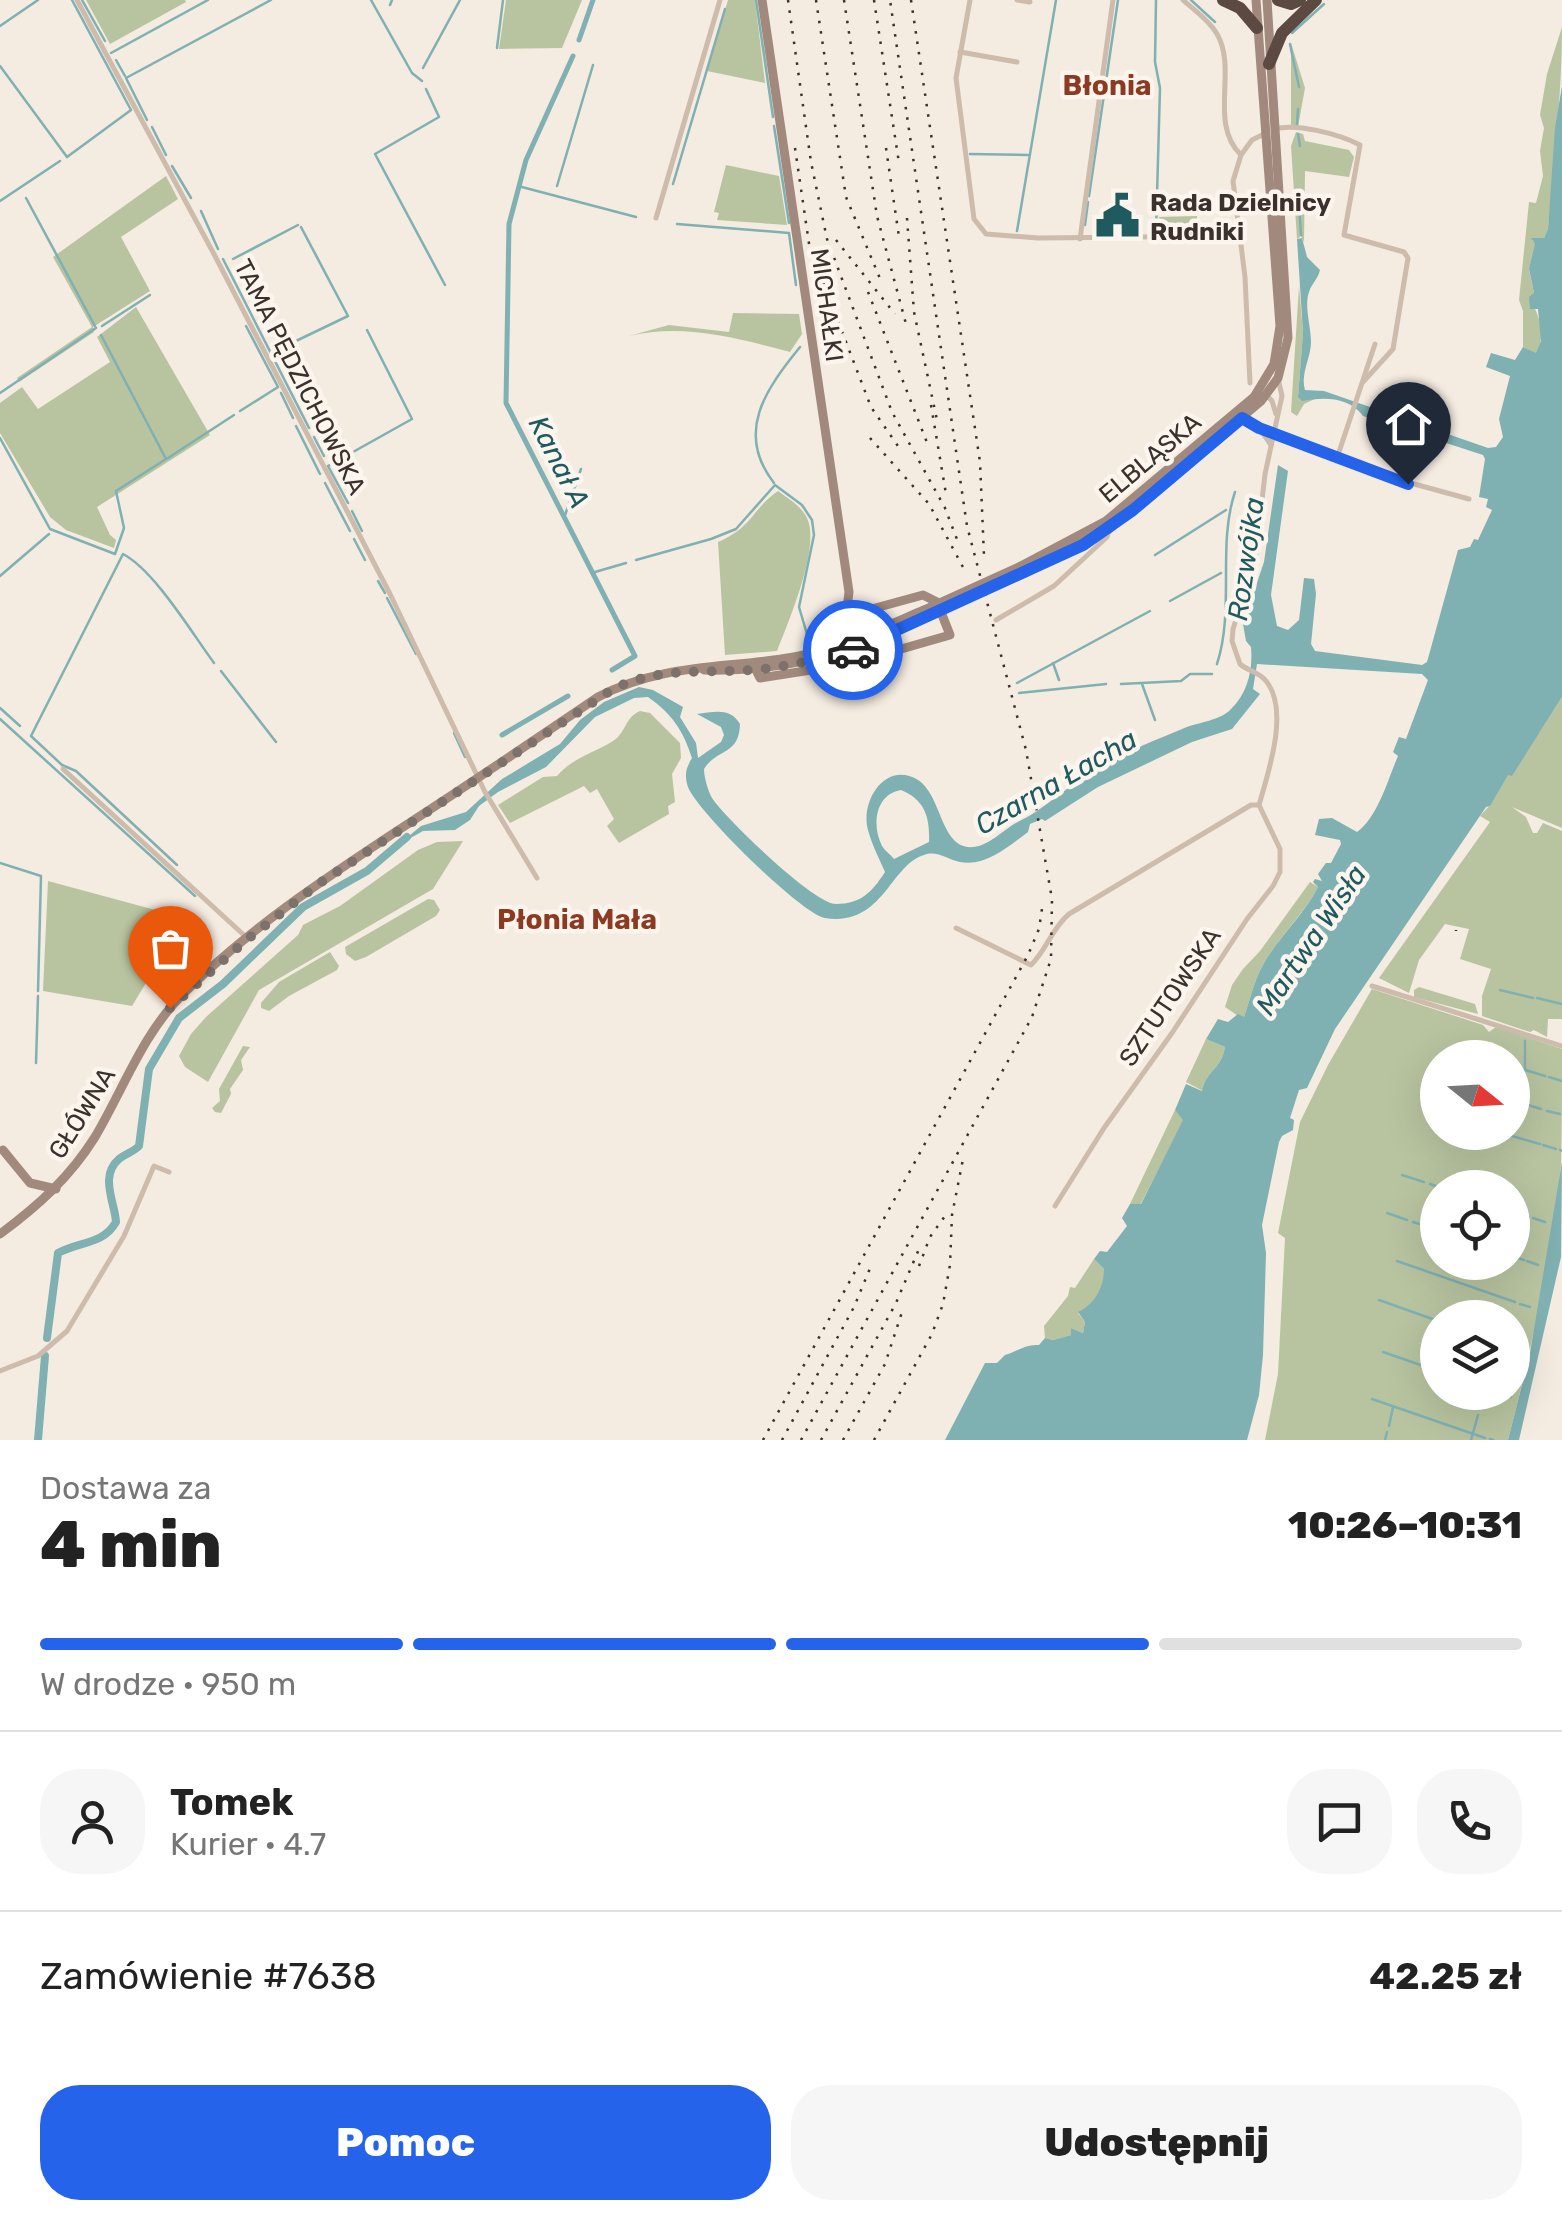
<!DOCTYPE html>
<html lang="pl">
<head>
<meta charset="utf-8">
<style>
	body { margin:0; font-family:Rubik,sans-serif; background:#f6f6f6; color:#222; height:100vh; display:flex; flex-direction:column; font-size:38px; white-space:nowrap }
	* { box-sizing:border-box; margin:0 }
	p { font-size:32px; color:#767676 }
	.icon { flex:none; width:55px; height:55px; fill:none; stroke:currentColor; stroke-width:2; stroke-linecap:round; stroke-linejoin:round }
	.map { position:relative; height:1440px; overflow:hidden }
	.drawer { display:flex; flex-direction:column; background:#fff; flex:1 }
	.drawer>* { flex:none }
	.needle { width:65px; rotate:108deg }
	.controls { position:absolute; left:1420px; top:1040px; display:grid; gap:20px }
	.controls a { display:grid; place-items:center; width:110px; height:110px; border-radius:50%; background:#fff; box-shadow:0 10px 40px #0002; font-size:50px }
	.pin { position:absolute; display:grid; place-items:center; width:85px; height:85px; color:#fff; margin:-102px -42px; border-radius:50% 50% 50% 0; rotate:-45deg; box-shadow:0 0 10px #0007 }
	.pin .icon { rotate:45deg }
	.courier { position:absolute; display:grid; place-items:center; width:100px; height:100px; margin:-50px; border:8px solid #2563eb; border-radius:50%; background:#fff; color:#222; box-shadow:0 2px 12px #0007 }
	.overview em { font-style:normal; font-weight:800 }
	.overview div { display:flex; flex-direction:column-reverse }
	.overview { display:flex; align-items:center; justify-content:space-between; height:170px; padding:0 40px }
	h1 { font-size:65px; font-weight:800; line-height:75px }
	.bar { display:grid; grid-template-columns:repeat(4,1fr); gap:15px 10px; align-content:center; height:120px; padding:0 40px }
	.bar i { height:12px; border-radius:8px; background:#e0e0e0 }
	.bar .on { background:#2563eb }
	.bar p { grid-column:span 4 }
	.line { display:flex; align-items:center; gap:25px; padding:0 40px; border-top:2px solid #e0e0e0 }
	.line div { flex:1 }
	.round { display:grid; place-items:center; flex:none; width:105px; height:105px; border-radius:40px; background:#f6f6f6 }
	.primary-button { display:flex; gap:20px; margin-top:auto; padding:20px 40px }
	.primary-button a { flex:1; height:115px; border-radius:40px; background:#2563eb; color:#fff; font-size:40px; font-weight:800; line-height:115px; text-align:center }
	.primary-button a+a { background:#f6f6f6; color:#222 }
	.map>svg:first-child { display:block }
	.green { fill:#b8c4a0; fill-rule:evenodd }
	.water { fill:#7fb0b2; fill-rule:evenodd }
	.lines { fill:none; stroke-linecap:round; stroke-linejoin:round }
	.stream { stroke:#7fb0b2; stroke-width:2.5 }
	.canal { stroke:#7fb0b2; stroke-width:5 }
	.river { stroke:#7fb0b2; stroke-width:8 }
	.street { stroke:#cdbbac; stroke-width:5 }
	.secondary { stroke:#a18a7d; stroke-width:9 }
	.highway { stroke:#5c4a42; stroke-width:12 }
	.rail { stroke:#3b302b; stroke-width:2.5; stroke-dasharray:2.5 8; stroke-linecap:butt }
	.secondary-bridge { stroke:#a18a7d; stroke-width:9 }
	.done { stroke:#7c716b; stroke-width:10; stroke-dasharray:0 18 }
	.route { stroke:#2563eb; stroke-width:12 }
	.labels { text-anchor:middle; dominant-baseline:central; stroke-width:9; stroke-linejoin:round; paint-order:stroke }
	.poi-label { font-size:25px; font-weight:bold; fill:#3b302b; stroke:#fbf5ee; text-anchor:start }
	.street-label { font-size:25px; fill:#3b302b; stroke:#fbf5ee }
	.neighbourhood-label { font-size:28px; font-weight:bold; fill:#8c3b22; stroke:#fbf5ee }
	.water-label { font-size:28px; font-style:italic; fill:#1f5a5e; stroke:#fbf5ee }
</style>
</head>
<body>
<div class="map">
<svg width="1562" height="1440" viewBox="0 0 1562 1440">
	<rect width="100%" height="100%" fill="#f4ebe1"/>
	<g class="green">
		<path d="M86,0H185L186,2L110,44Z"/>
		<path d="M506,0H582L562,48L499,49Z"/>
		<path d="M728,0H755L765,83L707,71Z"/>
		<path d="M1562,27C1562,94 1554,161 1548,229L1544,238L1532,240L1536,244L1529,270L1534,293L1531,301C1540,317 1546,336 1536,354L1523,347V311L1519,300L1529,202L1536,203L1543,176L1540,151L1544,128L1540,115L1547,74Z"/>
		<path d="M1291,43L1305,88L1298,127L1291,126Z"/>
		<path d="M1296,132L1303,134L1305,141L1349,150L1354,157L1349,177L1305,171L1304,242L1301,236L1297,239L1291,146Z"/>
		<path d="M726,165L779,176L787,225L717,220L719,213L714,212Z"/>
		<path d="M166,176L178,199L121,237L150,291L93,327L94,332L19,382L17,378L92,327L53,257Z"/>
		<path d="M1197,216V233L1158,234L1159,217Z"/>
		<path d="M1299,286L1303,333L1298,397H1319L1304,404L1297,416L1291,412Z"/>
		<path d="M136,307L210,435L97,507L110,535L116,540L114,548L66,530L50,517L0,433V403L22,387L38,409L110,362L97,337Z"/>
		<path d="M733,313L799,314L802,334L790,352C737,338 683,323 629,336L669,325L729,332Z"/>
		<path d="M778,491C789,499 801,506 807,518C821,546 788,623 777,651L725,655L718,542C752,528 752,509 778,491Z"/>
		<path d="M1562,697V828L1512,807L1526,817L1533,833H1537L1543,823L1562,831V1019H1548L1547,1037L1534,1030L1530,1032L1482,1016V996L1491,969L1460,959L1469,929L1445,924L1419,960L1409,993L1379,978L1490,822L1480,816L1490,805L1508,774L1512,775Z"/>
		<path d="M640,711L650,713L680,743L681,758L672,774L675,802L668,806L669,814L619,843L607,826L614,819L597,789L590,793L584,786L510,823L498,805L543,777L557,776C572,758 594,753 613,741C626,733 625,717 640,711Z"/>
		<path d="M463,841L433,889L259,990L208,1082L185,1067L179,1056L191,1034L206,1017L298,935L303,925L340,906L418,850L437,842Z"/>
		<path d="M48,881L185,918L132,1006L43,991Z"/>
		<path d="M1310,882L1318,887C1304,913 1283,933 1267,958C1255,976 1251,997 1244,1017L1241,1018L1225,1007L1232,985L1243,969L1260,951Z"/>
		<path d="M428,899L434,900L440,910L436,916L366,957L355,961L346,954L345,947Z"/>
		<path d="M330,952L339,966L337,970L289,996L269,1011L261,1008V1003L279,982Z"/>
		<path d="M1419,987L1475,1004L1478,1014L1414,997V990Z"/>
		<path d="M1372,989L1483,1025L1489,1032L1496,1027L1562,1049C1562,1087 1562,1127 1561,1166C1552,1258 1531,1350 1508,1440H1265L1278,1374L1285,1238L1278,1233L1300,1122L1328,1065ZM1438,1058H1512V1132H1438ZM1438,1188H1512V1262H1438ZM1438,1318H1512V1392H1438Z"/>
		<path d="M1206,1039L1225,1047C1221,1070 1208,1068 1203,1091L1186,1082Z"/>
		<path d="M243,1046L250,1047L241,1060L243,1070L230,1089L231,1094L221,1113L215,1112L212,1108L220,1101L219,1089Z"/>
		<path d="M1175,1110L1184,1120L1140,1205L1130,1204Z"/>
		<path d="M1094,1259L1104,1269C1106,1287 1094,1304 1078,1313L1085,1322L1083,1333L1071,1328V1335L1053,1340L1045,1338L1044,1326L1068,1296L1070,1287L1075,1288Z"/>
	</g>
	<g class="water">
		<path d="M1562,86V697L1512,776L1508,775L1490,806L1486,807L1335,1029L1307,1088L1299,1090L1290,1118L1294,1120L1293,1130L1282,1136L1279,1142L1262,1225L1266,1253L1263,1355L1259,1395L1247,1440H945L985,1363H997L1005,1355C1016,1352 1025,1344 1039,1345L1045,1338L1053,1340L1071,1335V1328L1083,1333L1085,1322L1078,1312C1095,1304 1104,1287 1104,1269L1094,1259L1100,1251L1107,1252L1127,1226L1122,1218L1130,1204H1141L1183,1120L1175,1110L1186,1084L1202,1091C1208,1068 1221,1070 1225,1047L1206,1039L1218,1019L1228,1022L1238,1014L1244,1017C1251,997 1255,976 1267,958C1283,933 1304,914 1318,887L1313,882L1315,879L1322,881L1318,874L1326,863H1331L1341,844L1340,840L1315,835L1319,819L1332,818L1357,832C1378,817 1388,779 1398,756L1393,752L1399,737L1406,739L1428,680L1422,674L1257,664L1253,689L1260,694L1232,729L1192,742L1098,787L1045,821L1042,819L1030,824L1028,832C1009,846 986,867 960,862C948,860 937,850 924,855C890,865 883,927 825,918C802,915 696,810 688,787C684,775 686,768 692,758C683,730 672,714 648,697L634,698L595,717L546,767L498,792L479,806L470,820L455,830L423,831L398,845L421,826L466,812L502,779L560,744L580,720L604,702L639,687L653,690L683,707L680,717L696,743L698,758L721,742L724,735L721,727L697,714C714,712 730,707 740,724C739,756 717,748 704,769C704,777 708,791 712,798C726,819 814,904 836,904C861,904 872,892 885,872C879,858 872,845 868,830C860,802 885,760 918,780C944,797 940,856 979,846C991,842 1001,833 1011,826C1020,820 1029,817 1037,811C1056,798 1073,783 1093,771C1120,754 1153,741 1182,729C1198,722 1220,721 1231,709C1248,693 1253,669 1251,647L1246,641L1243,624L1264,562L1278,465L1288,471L1271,595L1277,626L1288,630L1299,620L1304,578L1314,579L1316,594L1311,644L1315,651L1422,665L1427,662L1458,550L1470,547L1474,539L1478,540L1492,510L1486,507L1488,499L1479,497L1485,459L1483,455L1363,416C1349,396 1322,397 1302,401L1298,397L1303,333L1297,239L1302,238L1307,257L1320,270C1318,279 1312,283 1309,292C1304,307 1311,326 1311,342C1311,358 1300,374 1305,390L1324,391L1488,448L1496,447L1503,437L1499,419L1510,376L1486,367L1491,353L1515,360L1523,347L1536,353L1541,341L1538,309H1530L1529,297L1534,293L1529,269L1535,244L1531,238H1544L1548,229L1555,128ZM901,790C925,800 930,817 929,842L894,859C890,854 885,851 882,846C871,824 876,794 901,790Z"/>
		<path d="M1562,1162L1561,1257L1519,1440H1508L1530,1353Z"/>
	</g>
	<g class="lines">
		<g class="stream">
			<path d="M82,0L105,41"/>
			<path d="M371,0L412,73L422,81"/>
			<path d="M756,0L773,117"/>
			<path d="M1156,0L1155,62L1160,88L1156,231"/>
			<path d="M1191,0L1215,22"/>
			<path d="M390,5L392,0"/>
			<path d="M0,26L38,0"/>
			<path d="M1292,33L1324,4"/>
			<path d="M1290,44L1299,87"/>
			<path d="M497,48L503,0"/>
			<path d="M111,53L208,0"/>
			<path d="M116,60L125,76"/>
			<path d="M0,66L67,157L131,110L72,0"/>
			<path d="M423,68L460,0"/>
			<path d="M426,89L439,117L375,154L445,285"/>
			<path d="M147,120L126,78L271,0"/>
			<path d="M1297,125L1298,109"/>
			<path d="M774,126L789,223"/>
			<path d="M152,127L166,155"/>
			<path d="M1298,134L1300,146"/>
			<path d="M970,154L1028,155"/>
			<path d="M172,166L191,198"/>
			<path d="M673,184L725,9"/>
			<path d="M518,186L636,217"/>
			<path d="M557,186L593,65"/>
			<path d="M1298,189L1301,235"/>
			<path d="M1089,196L1118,0"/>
			<path d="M0,201L60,161"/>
			<path d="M201,211L218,249"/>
			<path d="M677,224L789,233L796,285"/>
			<path d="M1085,225L1088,202"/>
			<path d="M1017,231L1056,0"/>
			<path d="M223,259L309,428"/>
			<path d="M233,259L298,225"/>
			<path d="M102,326L150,295"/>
			<path d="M273,352L348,316L301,227"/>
			<path d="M0,393L96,328L26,198"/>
			<path d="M281,393L293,418"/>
			<path d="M240,411L278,387L246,326"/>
			<path d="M296,426L320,474"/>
			<path d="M314,437L324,456"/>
			<path d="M0,438L50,529L115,554L124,528L116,491L166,459L101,335"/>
			<path d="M168,458L234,415"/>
			<path d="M325,483L350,531"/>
			<path d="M774,483C735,433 765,390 800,347"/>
			<path d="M348,503L328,466L412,419L367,330"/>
			<path d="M352,511L362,531"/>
			<path d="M564,518L581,469"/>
			<path d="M354,539L365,560"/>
			<path d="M1155,555L1226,510"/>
			<path d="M636,560L711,539L736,529L775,485L802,505L812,520L814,535L799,607L809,641"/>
			<path d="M595,572L626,563"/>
			<path d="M0,576L49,534"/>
			<path d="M378,581L385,593"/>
			<path d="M387,598L416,654"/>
			<path d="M1170,601L1221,573"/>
			<path d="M1053,663L1059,680"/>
			<path d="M1217,664C1235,609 1217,545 1235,492"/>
			<path d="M221,671L276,742"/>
			<path d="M1017,683L1150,611"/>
			<path d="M1121,684L1181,681L1190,674H1212"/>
			<path d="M1142,684L1155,720"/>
			<path d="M1019,693L1106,684"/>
			<path d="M0,708L20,726"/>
			<path d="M0,719L195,896"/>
			<path d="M454,733L465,757"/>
			<path d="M0,863L41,876L38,991"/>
			<path d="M177,865L76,771L62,765L31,736L123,554C154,570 192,633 214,663"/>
			<path d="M1500,990L1533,998"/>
			<path d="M1537,998L1562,1004"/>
			<path d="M36,1063L38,996"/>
			<path d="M1512,1066L1545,1076"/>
			<path d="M1525,1070V1041"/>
			<path d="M1431,1074L1438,1076"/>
			<path d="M1549,1077L1562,1081"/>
			<path d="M1512,1100L1541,1109"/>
			<path d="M1547,1111L1560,1114"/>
			<path d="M1498,1132L1540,1144"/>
			<path d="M1543,1145L1556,1149"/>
			<path d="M1560,1150L1562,1151"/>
			<path d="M1402,1175L1424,1182"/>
			<path d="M1430,1184L1441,1188"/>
			<path d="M1387,1213L1407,1220"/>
			<path d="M1512,1213L1529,1217"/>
			<path d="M1533,1218L1545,1222"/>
			<path d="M1413,1222L1438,1230"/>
			<path d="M1512,1256L1524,1260"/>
			<path d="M1397,1261L1515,1302"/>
			<path d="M1527,1261L1538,1265"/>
			<path d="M1379,1300L1438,1321"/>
			<path d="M1520,1304L1530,1307"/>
			<path d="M1512,1347L1522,1350"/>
			<path d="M1383,1352L1438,1371"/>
			<path d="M1500,1393L1511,1397"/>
			<path d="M1372,1399L1485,1438"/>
			<path d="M1479,1409L1482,1392"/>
			<path d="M1389,1426L1393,1407"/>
			<path d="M1490,1439L1493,1440"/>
			<path d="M1385,1440L1387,1432"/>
			<path d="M1471,1440L1478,1415"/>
		</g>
		<g class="canal">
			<path d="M579,40L593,0"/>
			<path d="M573,56L526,160L509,224L506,403L635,656L612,670"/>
			<path d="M502,735L568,696"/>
		</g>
		<g class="river">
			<path d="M47,1338L58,1253C79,1241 103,1245 116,1222C115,1203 99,1176 119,1159C125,1154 133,1152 139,1146L149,1069L179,1018L223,984L303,907L367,871L407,837"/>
			<path d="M38,1440L45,1356"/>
		</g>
		<g class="street">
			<path d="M77,0L215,256L390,594L485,792L537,878"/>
			<path d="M970,0L956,78L974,219L986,234L1038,238L1240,236"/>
			<path d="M1017,0L1030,2"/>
			<path d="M1183,0C1194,10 1209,20 1217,34C1238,70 1208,123 1241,155"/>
			<path d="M960,52L1017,62"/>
			<path d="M1274,129C1297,123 1339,134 1360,145L1344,235L1404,252L1408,258L1393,349L1363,382"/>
			<path d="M656,218L720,0"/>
			<path d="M1080,239L1113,0"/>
			<path d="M1250,383L1245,277L1233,181L1241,155L1252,140L1264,134"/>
			<path d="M1265,393L1272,401L1276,414"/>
			<path d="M1242,417L1256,423L1271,445"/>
			<path d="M1259,428L1374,473L1469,499"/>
			<path d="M1337,458L1375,344"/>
			<path d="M996,620L1054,586L1107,537L1109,530"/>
			<path d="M63,769L246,937"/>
			<path d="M956,928L1031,965C1046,951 1052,928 1069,914L1251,805H1259"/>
			<path d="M1372,986L1562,1046"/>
			<path d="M1055,1206L1104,1128L1172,1033L1247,919L1273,886L1280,872V849L1259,805C1268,773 1290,710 1266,681C1259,672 1248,671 1240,664L1232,641L1233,629L1255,561L1265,474L1282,396L1278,378"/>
			<path d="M0,1371L38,1356L67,1331L124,1236L154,1166L169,1172"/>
		</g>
		<g class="secondary">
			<path d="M762,0L849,592L846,616L829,648"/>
			<path d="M1021,566L1106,521L1254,397L1274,364L1280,326L1256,0"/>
			<path d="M1025,573L1109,529L1261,401L1278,378L1288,338L1267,0"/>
			<path d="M704,670C789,672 852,652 928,616"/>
			<path d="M756,670L760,678L849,664L950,635L937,602L923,595L846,616"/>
			<path d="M3,1150L30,1183L56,1189"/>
			<path d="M0,1234C38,1206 70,1177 95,1137C123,1090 143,1033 183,994C252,925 338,870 420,816C480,777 539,737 598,697C662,663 725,669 794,657C840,648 882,628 924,610"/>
		</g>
		<g class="highway">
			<path d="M1223,0L1240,8L1257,28"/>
			<path d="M1278,0L1291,4L1300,0"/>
			<path d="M1269,64L1282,33L1316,0"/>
		</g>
		<g class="rail">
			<path d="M788,0L811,162L827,239L892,412L945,508L958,542"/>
			<path d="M816,0L846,197L881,281"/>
			<path d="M844,0L877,216L906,324"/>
			<path d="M874,0L899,163"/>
			<path d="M911,0L980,462L984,556"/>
			<path d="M795,148L818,305"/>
			<path d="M886,148L899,237"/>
			<path d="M907,218L914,312L937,420"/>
			<path d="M836,240L895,314"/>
			<path d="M823,282L871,407L900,449"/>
			<path d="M868,292L928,445"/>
			<path d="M931,405L946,494"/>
			<path d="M870,438L929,504L964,569"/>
			<path d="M1456,931V930"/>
			<path d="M919,1266L930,1237L945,1216"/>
			<path d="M763,1440L1028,955L1039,929L1043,902"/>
			<path d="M782,1440L854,1307L871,1266"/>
			<path d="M801,1440L1032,1017L1051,959L1052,899L1026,750L967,526L890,0"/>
			<path d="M821,1440L896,1303L919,1249"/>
			<path d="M843,1440L885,1364L903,1309"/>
			<path d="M874,1440L932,1334L943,1304L950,1265L952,1215L963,1159"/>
		</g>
		<g class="secondary-bridge">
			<path d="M924,610L1021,566"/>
			<path d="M928,616L1025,573"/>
		</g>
	</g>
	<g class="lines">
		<path class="done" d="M170,1008L244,942L317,885L613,689C659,667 703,673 753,670C787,667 820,659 853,650"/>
		<path class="route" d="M853,650L1083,545L1133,510L1242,418L1259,428L1408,484"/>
	</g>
	<defs>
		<symbol id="civic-bare" viewBox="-9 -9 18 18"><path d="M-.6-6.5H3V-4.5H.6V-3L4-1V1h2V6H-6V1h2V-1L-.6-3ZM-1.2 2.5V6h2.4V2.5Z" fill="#1f5a5e" stroke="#fbf5ee" stroke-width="2.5" paint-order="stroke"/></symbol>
	</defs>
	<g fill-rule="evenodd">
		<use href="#civic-bare" x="1086" y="184" width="63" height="63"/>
	</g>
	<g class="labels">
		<g class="poi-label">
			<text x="1150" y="202">Rada Dzielnicy<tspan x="1150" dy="29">Rudniki</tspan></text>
		</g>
		<g class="street-label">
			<text transform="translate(827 305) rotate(82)">MICHAŁKI</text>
			<text transform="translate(300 377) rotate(63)">TAMA PĘDZICHOWSKA</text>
			<text transform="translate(1150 458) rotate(-40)">ELBLĄSKA</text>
			<text transform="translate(1170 997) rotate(-56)">SZTUTOWSKA</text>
			<text transform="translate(82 1113) rotate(-58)">GŁÓWNA</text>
		</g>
		<g class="neighbourhood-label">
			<text x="1107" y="85">Błonia</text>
			<text x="577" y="919">Płonia Mała</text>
		</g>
		<g class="water-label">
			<text transform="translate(559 462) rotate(63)">Kanał A</text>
			<text transform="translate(1246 559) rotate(-82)">Rozwójka</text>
			<text transform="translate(1056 782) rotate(-30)">Czarna Łacha</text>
			<text transform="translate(1311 940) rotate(-56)">Martwa Wisła</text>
		</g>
	</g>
</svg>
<div class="controls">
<a><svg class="needle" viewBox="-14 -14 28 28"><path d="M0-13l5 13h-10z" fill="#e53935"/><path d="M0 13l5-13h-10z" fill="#767676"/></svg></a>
<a><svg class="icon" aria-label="locate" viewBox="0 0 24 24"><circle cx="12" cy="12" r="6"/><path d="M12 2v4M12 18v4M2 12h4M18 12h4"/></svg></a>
<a><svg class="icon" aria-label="layers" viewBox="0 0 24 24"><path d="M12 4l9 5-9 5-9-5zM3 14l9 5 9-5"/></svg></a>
</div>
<div class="pin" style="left:170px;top:1008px;background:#ea580c"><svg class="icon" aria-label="bag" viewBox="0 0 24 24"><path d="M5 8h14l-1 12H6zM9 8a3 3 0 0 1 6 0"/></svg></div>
<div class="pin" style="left:1408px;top:484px;background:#1f2937"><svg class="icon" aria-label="home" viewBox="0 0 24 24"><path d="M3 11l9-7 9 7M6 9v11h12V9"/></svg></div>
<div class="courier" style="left:853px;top:650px"><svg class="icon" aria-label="car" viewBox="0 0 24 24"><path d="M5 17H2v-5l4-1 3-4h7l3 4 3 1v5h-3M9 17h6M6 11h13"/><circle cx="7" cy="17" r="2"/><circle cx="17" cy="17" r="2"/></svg></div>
</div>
<section class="drawer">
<div class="overview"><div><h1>4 min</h1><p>Dostawa za</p></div><em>10:26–10:31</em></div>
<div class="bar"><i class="on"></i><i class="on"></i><i class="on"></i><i></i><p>W drodze · 950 m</p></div>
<div class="line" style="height:180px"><a class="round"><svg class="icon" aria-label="person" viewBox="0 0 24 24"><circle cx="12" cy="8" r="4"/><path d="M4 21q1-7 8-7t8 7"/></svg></a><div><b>Tomek</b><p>Kurier · 4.7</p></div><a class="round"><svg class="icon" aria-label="chat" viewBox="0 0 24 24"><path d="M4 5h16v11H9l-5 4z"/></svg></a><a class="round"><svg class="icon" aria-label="phone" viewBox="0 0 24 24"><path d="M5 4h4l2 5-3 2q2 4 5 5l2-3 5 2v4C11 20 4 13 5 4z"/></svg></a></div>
<div class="line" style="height:130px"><div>Zamówienie #7638</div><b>42.25 zł</b></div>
<div class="primary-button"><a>Pomoc</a><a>Udostępnij</a></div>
</section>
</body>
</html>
